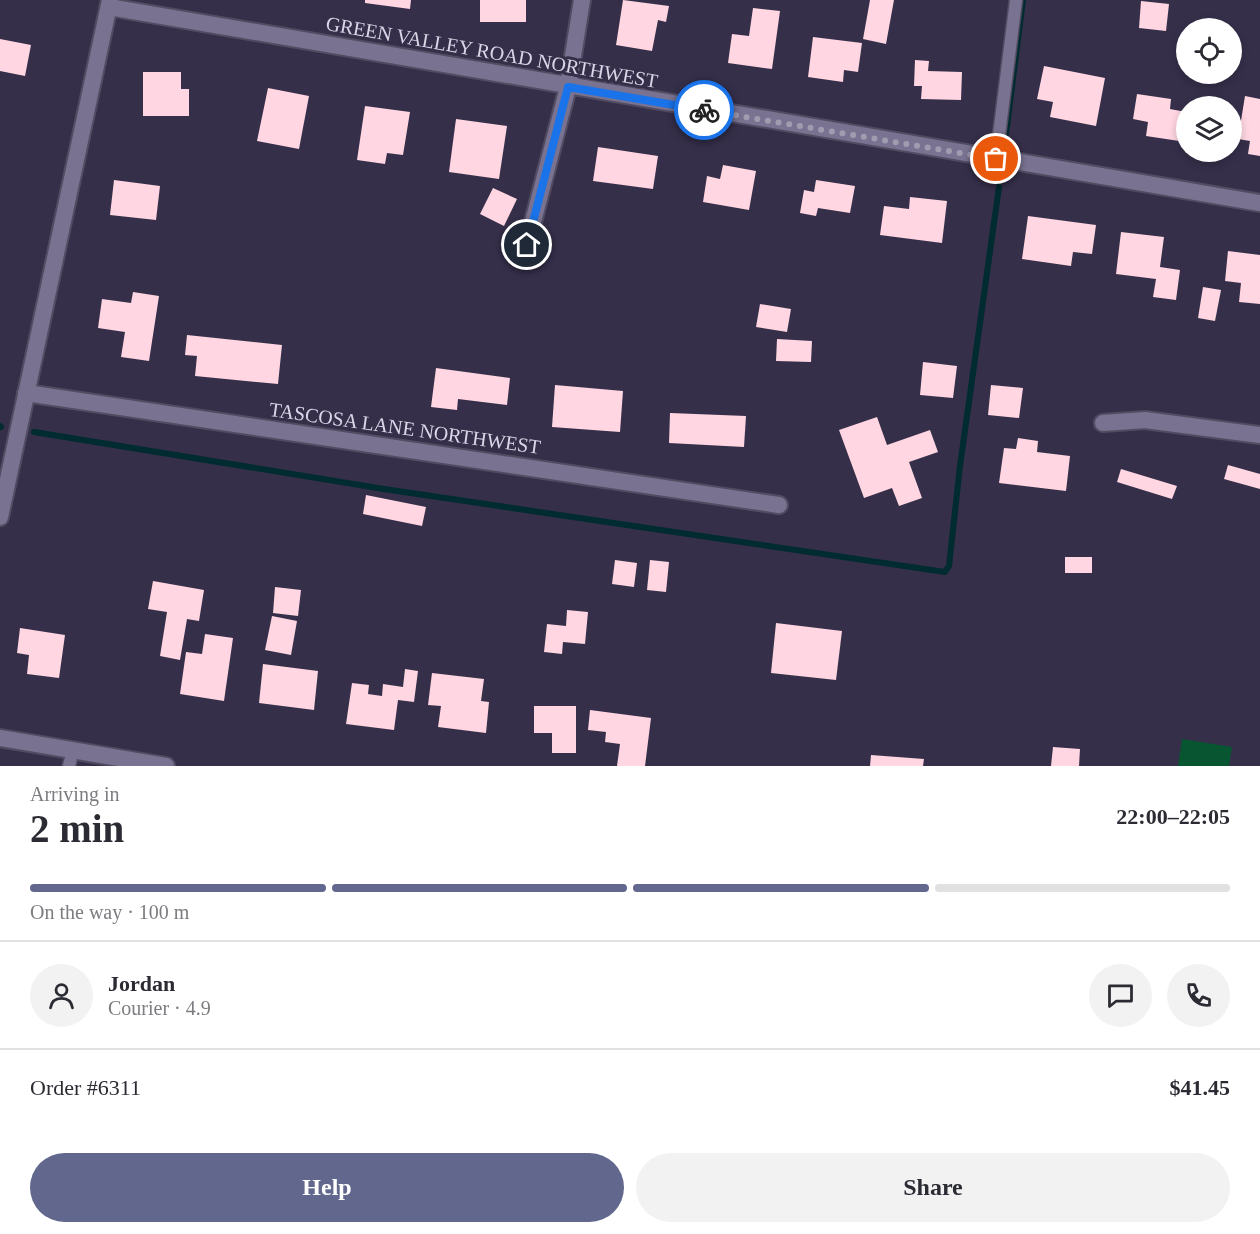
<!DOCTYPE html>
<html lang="en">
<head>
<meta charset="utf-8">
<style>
	body { margin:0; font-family:"Times New Roman",serif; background:#f2f2f3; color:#2b2b33; height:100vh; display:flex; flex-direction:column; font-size:22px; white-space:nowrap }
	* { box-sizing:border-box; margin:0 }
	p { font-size:20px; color:#7c7c81 }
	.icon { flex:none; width:33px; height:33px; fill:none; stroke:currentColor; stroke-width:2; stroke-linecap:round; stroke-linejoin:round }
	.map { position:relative; height:766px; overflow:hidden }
	.side { display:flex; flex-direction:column; background:#fff; flex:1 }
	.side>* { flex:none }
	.tools { position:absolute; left:1176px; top:18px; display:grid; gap:12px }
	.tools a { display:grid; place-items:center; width:66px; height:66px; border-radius:50%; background:#fff; box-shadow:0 3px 9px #0003; font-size:30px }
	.pin { position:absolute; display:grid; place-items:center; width:51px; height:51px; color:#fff; margin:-26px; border:3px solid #fff; border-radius:50%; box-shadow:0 2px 6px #0007 }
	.courier { position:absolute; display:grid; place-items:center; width:60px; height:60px; margin:-30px; border:4px solid #1a73e8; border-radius:50%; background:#fff; color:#222; box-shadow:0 2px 8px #0007 }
	.summary em { font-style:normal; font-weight:800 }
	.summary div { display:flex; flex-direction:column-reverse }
	.summary { display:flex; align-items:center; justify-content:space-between; height:102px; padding:0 30px }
	h1 { font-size:39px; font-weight:800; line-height:45px }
	.bar { display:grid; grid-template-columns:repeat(4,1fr); gap:9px 6px; align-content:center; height:72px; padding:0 30px }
	.bar i { height:8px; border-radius:4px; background:#e1e1e2 }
	.bar .active { background:#62678d }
	.bar p { grid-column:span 4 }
	.line { display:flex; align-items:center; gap:15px; padding:0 30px; border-top:2px solid #e1e1e2 }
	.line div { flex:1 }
	.round { display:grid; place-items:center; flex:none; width:63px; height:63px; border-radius:32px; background:#f2f2f3 }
	.cta { display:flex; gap:12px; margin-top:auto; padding:12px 30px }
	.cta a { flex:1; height:69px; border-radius:36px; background:#62678d; color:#fff; font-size:24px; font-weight:800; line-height:69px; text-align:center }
	.cta a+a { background:#f2f2f3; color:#2b2b33 }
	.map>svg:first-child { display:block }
	.green { fill:#085532 }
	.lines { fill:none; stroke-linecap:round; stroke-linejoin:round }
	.stream { stroke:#002b30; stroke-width:6 }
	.building { fill:#ffd6e1 }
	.service-casing { stroke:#524c63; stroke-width:15 }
	.minor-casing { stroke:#524c63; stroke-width:20 }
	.service { stroke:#797391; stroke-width:12 }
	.minor { stroke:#797391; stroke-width:16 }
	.done { stroke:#a09cb0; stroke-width:6; stroke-dasharray:0 10.8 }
	.route { stroke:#1a73e8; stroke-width:8 }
	.labels { text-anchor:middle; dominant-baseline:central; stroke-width:6; stroke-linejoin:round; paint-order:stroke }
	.street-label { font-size:20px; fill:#d9d6e7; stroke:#352f4a }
</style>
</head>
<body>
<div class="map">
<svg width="1260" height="766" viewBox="0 0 1260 766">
	<rect width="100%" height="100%" fill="#352f4a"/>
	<path class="green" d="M1182,739L1232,747L1229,766H1178Z"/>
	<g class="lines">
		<g class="stream">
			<path d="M1006,134L1023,0"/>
			<path d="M0,426L1,427"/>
			<path d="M34,432L384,489L945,572L949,566L960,466L999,187"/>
		</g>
	</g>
	<g class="building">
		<path d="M365,0H411L410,9L365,3Z"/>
		<rect x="480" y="0" width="46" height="22"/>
		<path d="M623,0L669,6L666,22L658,20L652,51L616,45Z"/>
		<path d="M870,0H894L886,44L863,39Z"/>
		<path d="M1141,1L1169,4L1166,31L1139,28Z"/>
		<path d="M753,8L780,11L772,69L728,63L732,34L749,36Z"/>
		<path d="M813,37L862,43L858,72L844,70L843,82L808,77Z"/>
		<path d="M0,39L31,45L25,76L0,71Z"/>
		<path d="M915,60L929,61L928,71L962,72L961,100L921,99L922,86H914Z"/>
		<path d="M1044,66L1105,78L1096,126L1050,117L1053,102L1037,99Z"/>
		<path d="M143,72H181V89H189V116H143Z"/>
		<path d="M268,88L309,96L299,149L257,141Z"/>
		<path d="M1137,94L1171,99L1170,109L1186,112V142L1146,136L1148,122L1133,119Z"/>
		<path d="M1245,96L1260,99V156L1248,154L1250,141L1238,139Z"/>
		<path d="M365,106L410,112L403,155L387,153L385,164L357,160Z"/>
		<path d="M456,119L507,126L499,179L449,172Z"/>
		<path d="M598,147L658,156L653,189L593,181Z"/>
		<path d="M723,165L756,171L749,210L703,202L707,176L720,179Z"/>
		<path d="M114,180L160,186L156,220L110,215Z"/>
		<path d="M816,180L855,186L850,213L818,208L816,216L800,213L804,190L814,192Z"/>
		<path d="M493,188L517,199L504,226L480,214Z"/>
		<path d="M910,197L947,201L942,243L880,235L884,206L909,209Z"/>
		<path d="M1028,216L1096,225L1092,254L1073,252L1071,266L1022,259Z"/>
		<path d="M1121,232L1164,237L1160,267L1180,270L1176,300L1153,297L1156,279L1116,274Z"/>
		<path d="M1228,251L1260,255V304L1239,302L1241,283L1225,281Z"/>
		<path d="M1203,287L1221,290L1215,321L1198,318Z"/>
		<path d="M133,292L159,296L149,361L121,357L125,332L98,328L102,299L131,303Z"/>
		<path d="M760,304L791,309L787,332L756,327Z"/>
		<path d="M187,335L282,345L278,384L195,376L197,356L185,355Z"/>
		<path d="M777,339L812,341L811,362L776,361Z"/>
		<path d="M923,362L957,366L953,398L920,395Z"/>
		<path d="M436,368L510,378L507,405L458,399L457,410L431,407Z"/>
		<path d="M555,385L623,391L620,432L552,427Z"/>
		<path d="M991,385L1023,388L1019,418L988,415Z"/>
		<path d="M670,413L746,416L744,447L669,443Z"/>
		<path d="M877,417L887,445L930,430L938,452L909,462L922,498L899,506L892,488L864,498L839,430Z"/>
		<path d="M1018,438L1038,441L1037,452L1070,456L1066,491L999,483L1004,448L1016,449Z"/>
		<path d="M1228,465L1260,474V489L1224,479Z"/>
		<path d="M1121,469L1177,486L1172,499L1117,482Z"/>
		<path d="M366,495L426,507L422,526L363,514Z"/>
		<rect x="1065" y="557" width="27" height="16"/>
		<path d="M615,560L637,563L634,587L612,584Z"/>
		<path d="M650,560L669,562L666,592L647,590Z"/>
		<path d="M153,581L204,590L199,621L187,619L180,660L160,656L167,612L148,609Z"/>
		<path d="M275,587L301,590L298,616L273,613Z"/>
		<path d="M567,610L588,612L585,644L563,642L562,654L544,652L547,624L566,626Z"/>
		<path d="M272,616L297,621L291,655L265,650Z"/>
		<path d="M776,623L842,631L836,680L771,673Z"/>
		<path d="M20,628L65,635L59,678L27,674L29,655L17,653Z"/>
		<path d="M205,634L233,638L224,701L180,694L186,652L202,654Z"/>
		<path d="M263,664L318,671L314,710L259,703Z"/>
		<path d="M405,669L418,671L414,702L398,700L394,730L346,724L352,683L369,685L368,694L382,696L383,684L403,687Z"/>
		<path d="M432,673L484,679L481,701L489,702L486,733L438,727L441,706L428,705Z"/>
		<path d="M534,706H576V753H552V733H534Z"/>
		<path d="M590,710L651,718L645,766H617L620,744L605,742L606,732L588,730Z"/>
		<path d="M1053,747L1080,749L1079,766H1051Z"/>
		<path d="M871,755L924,759L923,766H870Z"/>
	</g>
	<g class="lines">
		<defs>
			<g id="service">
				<path d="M996,159L1016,0"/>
				<path d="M69,766L73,750"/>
			</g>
			<g id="minor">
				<path d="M109,7L1260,203"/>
				<path d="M527,245L568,87L582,0"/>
				<path d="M26,393L779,505"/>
				<path d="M1103,423L1145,420L1260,435"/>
				<path d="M0,517L110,0"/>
				<path d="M0,738L166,766"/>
			</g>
		</defs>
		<use href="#service" class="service-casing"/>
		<use href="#minor" class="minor-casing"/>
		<use href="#service" class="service"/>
		<use href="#minor" class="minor"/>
	</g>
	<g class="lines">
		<path class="done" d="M704,110L996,159"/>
		<path class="route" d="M527,245L568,87L704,110"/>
	</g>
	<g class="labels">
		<g class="street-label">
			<text transform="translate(492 52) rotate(10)">GREEN VALLEY ROAD NORTHWEST</text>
			<text transform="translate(405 428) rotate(8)">TASCOSA LANE NORTHWEST</text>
		</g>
	</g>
</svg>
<div class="tools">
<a><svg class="icon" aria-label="locate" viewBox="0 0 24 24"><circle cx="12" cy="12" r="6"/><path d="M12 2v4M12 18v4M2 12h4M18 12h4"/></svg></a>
<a><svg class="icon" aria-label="layers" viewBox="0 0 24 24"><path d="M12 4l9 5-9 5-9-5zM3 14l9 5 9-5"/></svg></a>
</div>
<div class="pin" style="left:996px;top:159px;background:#ea580c"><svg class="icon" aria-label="bag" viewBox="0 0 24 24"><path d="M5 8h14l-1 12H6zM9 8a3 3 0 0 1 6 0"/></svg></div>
<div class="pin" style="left:527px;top:245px;background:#1f2937"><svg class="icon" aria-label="home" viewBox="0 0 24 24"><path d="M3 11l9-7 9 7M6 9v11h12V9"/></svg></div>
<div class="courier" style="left:704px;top:110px"><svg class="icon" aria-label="bike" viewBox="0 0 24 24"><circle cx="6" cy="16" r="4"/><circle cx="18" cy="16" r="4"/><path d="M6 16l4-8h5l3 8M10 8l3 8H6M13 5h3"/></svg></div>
</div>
<section class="side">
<div class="summary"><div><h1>2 min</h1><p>Arriving in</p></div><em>22:00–22:05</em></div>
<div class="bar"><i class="active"></i><i class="active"></i><i class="active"></i><i></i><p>On the way · 100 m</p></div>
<div class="line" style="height:108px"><a class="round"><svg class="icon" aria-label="person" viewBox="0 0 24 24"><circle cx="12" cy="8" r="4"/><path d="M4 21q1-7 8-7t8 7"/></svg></a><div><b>Jordan</b><p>Courier · 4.9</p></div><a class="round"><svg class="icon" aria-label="chat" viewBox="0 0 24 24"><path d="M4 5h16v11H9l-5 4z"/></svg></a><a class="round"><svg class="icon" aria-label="phone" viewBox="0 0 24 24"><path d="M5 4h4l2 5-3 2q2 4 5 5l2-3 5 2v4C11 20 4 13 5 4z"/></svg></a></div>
<div class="line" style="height:78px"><div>Order #6311</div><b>$41.45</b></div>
<div class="cta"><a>Help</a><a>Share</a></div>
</section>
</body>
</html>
